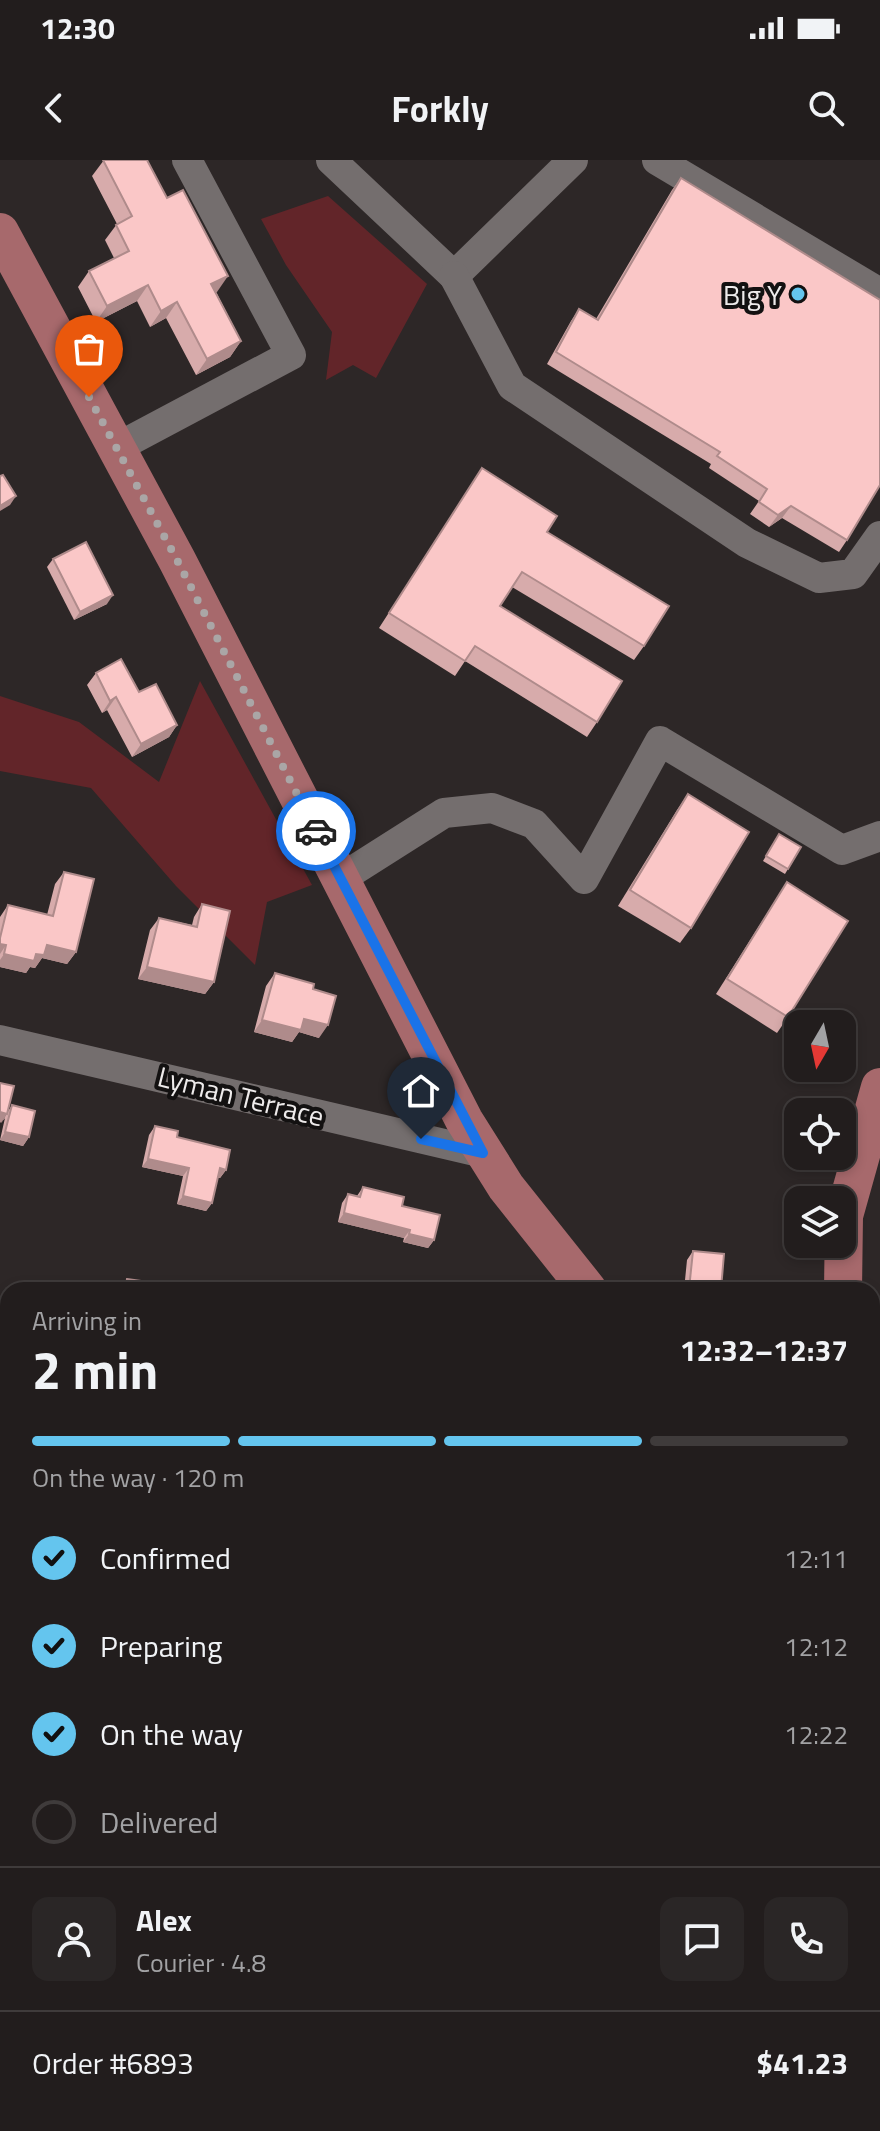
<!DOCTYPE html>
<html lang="en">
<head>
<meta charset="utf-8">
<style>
	body { margin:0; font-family:"Titillium Web",sans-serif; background:#2a2626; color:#f1f3f6; height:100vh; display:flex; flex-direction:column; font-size:30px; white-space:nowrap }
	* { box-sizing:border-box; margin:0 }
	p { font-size:26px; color:#a2a2a4 }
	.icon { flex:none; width:44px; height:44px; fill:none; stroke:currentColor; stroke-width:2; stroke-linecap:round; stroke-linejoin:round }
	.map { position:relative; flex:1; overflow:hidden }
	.sheet { position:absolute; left:0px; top:1122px; width:880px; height:850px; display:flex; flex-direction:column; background:#221d1d; border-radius:24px 24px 0 0; box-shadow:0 4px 12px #0003,0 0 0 2px #3f3b3b }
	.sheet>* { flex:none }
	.needle { width:52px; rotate:189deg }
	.controls { position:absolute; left:784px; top:850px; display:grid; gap:16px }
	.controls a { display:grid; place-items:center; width:72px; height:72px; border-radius:16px; background:#221d1d; box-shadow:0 4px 12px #0003,0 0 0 2px #3f3b3b; font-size:40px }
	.pin { position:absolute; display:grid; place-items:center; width:68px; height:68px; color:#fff; margin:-82px -34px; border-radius:50% 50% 50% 0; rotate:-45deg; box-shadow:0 0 8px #0007 }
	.pin .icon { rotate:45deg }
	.courier { position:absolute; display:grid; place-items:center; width:80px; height:80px; margin:-40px; border:6px solid #1a73e8; border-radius:50%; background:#fff; color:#222; box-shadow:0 2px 10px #0007 }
	.headline em { font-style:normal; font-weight:700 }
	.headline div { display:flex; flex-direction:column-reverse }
	.headline { display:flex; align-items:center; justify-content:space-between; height:136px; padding:0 32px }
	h1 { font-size:52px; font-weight:700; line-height:60px }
	.bar { display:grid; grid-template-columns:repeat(4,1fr); gap:12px 8px; align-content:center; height:96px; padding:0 32px }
	.bar i { height:10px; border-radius:6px; background:#3f3b3b }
	.bar .on { background:#64c5ee }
	.bar p { grid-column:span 4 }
	.line { display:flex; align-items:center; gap:20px; padding:0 32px; border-top:2px solid #3f3b3b }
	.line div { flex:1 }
	.round { display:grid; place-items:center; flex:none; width:84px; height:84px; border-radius:16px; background:#2a2626 }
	ol { padding:0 32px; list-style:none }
	li { display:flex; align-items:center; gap:24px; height:88px }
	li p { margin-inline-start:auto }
	li .icon { padding:8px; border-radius:50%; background:#64c5ee; color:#111; stroke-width:4 }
	li:last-child { color:#a2a2a4 }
	li i { width:44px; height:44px; border:4px solid #3f3b3b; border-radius:50% }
	.status { display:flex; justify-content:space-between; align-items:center; height:56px; padding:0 40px; background:#221d1d; direction:ltr }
	.status svg { height:22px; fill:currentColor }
	header { display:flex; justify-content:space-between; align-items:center; height:104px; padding:0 32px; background:#221d1d; font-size:36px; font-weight:700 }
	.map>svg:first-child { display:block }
	.green { fill:#622529 }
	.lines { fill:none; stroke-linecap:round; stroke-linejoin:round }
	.minor { stroke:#746e6e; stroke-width:30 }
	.major { stroke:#a7696c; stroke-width:38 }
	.wall { fill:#d7abab }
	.shaded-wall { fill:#af8b8b }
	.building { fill:#fac7c7; stroke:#af8b8b; stroke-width:2 }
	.done { stroke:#aaa6a6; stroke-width:8; stroke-dasharray:0 14.4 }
	.route { stroke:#1a73e8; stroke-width:10 }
	.poi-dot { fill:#64c5ee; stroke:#131111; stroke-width:3 }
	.labels { text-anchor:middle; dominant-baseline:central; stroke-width:8; stroke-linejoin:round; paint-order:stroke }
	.poi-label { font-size:28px; fill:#eeebeb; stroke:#131111; text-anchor:end }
	.street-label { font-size:28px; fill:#eeebeb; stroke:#131111 }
</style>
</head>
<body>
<div class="status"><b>12:30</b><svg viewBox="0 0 49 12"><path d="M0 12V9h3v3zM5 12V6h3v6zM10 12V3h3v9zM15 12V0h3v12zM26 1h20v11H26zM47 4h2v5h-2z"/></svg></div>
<header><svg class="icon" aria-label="back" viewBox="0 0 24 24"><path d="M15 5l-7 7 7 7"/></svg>Forkly<svg class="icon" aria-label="search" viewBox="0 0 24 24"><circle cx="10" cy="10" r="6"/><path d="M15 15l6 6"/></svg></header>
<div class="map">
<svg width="880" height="1971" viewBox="0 0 880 1971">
	<rect width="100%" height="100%" fill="#2d2727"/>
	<g class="green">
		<path d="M328,36L427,124L376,218L353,205L326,220L332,172L286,105L261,59Z"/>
		<path d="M200,521L312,725L267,742L255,805L176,726L91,628L0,611V536L79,562L159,622Z"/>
		<path d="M0,1755L8,1756V1873L0,1870Z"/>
	</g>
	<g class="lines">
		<g class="minor">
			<path d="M331,0L454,116L573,0"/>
			<path d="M657,0L880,133"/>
			<path d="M454,116L512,226L747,383L819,418L853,414L880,376"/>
			<path d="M116,288L291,195L187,0"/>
			<path d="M340,719L444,653L492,648L534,664L584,719L660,581L842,690L880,676"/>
			<path d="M0,880L483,993"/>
			<path d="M0,1538L8,1540"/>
		</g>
		<g class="major">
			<path d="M0,72L177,400L464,960L506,1027L588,1130"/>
			<path d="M843,1130L844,1056L880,927"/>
			<path d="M872,1266L880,1265"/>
			<path d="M872,1368L880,1392"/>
			<path d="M872,1869L880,1862"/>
			<path d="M759,1971L767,1964"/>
		</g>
	</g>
	<g class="wall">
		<path d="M104,0L217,132H216L241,181L230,197L196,215L166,158L150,167L137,141L96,162L78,127L89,111L114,98L105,80L117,64L92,16Z"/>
		<path d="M681,18L847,380L839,392L782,358L769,367L750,354L759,341L709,308L711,304L547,204L571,161L579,149L596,159L672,30Z"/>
		<path d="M482,308L547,372L644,486L634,500L512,427L500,446L597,562L587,577L465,501L455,516L379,468Z"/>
		<path d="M53,399L107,444L74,460L47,407Z"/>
		<path d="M96,513L139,532L177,565L169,577L132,597L107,550L102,553L87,525Z"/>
		<path d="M688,634L691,768L680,783L618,746L677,650Z"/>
		<path d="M779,674L801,687L785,714L763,701Z"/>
		<path d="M64,712L76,792L67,804L42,798L35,808L30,807L26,813L0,807V757L8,745L47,755L55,724Z"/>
		<path d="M787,722L788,857L777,873L716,834Z"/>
		<path d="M202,744L214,822L205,834L138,819L150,770L159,758L192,765L194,757Z"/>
		<path d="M275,813L313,829L319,878L299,872L292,882L254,872L266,826Z"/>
		<path d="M12,945L29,977L23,986L0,980L5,958L1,963Z"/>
		<path d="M155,966L177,977L226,1010L220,1018H218L212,1043L206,1051L177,1044L183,1016L142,1007L149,975Z"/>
		<path d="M363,1027L402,1046L434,1080L428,1088L403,1082L404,1078L338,1062L342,1043L348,1034L357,1036Z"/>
		<path d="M693,1091L721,1129L726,1130H684L687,1100Z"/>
		<path d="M16,1964H47L42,1971H19Z"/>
	</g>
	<g class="shaded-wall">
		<path d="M228,116L217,132L200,140L211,124Z"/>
		<path d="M148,125L137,141L96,162L107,146Z"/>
		<path d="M177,142L166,158L150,167L161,151Z"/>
		<path d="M241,181L230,197L196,215L207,199Z"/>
		<path d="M16,336L10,345L0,351V346Z"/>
		<path d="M791,346L782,358L769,367L778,355Z"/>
		<path d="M113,435L107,444L74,460L80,452Z"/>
		<path d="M116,537L107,550L102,553L110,541Z"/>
		<path d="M177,565L169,577L132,597L141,584Z"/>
		<path d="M0,784L6,785L0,794Z"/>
		<path d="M47,785L76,792L67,804L42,798L35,808L30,807L26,813L0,807V800L4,794Z"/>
		<path d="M147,807L214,822L205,834L138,819Z"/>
		<path d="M304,859L328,865L319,878L299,872L292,882L254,872L262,860Z"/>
		<path d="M0,952L7,954L1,963L0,962Z"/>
		<path d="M5,972L29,977L23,986L0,980Z"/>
		<path d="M148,999L189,1008L183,1016L142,1007Z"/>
		<path d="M220,1008L226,1010L220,1018L214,1017Z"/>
		<path d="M183,1036L212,1043L206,1051L177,1044Z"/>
		<path d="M344,1053L410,1070L404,1078L338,1062Z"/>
		<path d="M409,1074L434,1080L428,1088L403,1082Z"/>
		<path d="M47,1964L42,1971H27L28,1969Z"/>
	</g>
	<g class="building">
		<path d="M103,0H147L167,38L183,30L228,116L211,124L241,181L207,199L177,142L161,151L148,125L107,146L89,111L129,91L116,65L132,56Z"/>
		<path d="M681,18L880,140V325L847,380L791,346L778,355L759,342L767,329L717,296L720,292L556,192L579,149L598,160Z"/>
		<path d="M482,308L557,356L547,372L669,446L644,486L522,412L500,446L622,521L597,562L475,486L465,501L389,453Z"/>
		<path d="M3,315L16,336L0,346V316Z"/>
		<path d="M86,382L113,435L80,452L53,399Z"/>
		<path d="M121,499L139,532L156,524L177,565L141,584L116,537L110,541L96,513Z"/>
		<path d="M688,634L749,672L691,768L630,730Z"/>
		<path d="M779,674L801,687L788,709L766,696Z"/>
		<path d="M64,712L94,719L76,792L47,785L44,795L36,794L34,801L4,794L6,785L0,784V778L8,745L53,756Z"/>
		<path d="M787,722L848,761L788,857L727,819Z"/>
		<path d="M202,744L230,751L214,822L147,807L159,758L197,767Z"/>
		<path d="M275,813L314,824L313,829L336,836L328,865L304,859L301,870L262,860Z"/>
		<path d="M0,923L14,926L7,954L0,952Z"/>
		<path d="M12,945L35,951L29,977L5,972Z"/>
		<path d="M155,966L178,971L177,977L230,990L226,1010L220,1008L212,1043L183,1036L189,1008L148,999Z"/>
		<path d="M363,1027L404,1037L402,1046L440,1055L434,1080L409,1074L410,1070L344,1053L348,1034L360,1037Z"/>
		<path d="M693,1091L724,1094L721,1129L726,1130L689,1129Z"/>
		<path d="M127,1119L149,1122L148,1130H125Z"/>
		<path d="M0,1913L8,1919V1942L2,1951L0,1950Z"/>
		<path d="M26,1964H46L28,1969Z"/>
		<path d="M596,1964H626L633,1971H596L592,1967Z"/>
		<path d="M880,1964V1971H873Z"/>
	</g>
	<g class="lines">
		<path class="done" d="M89,237L177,400L316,671"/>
		<path class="route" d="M316,671L483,993L421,979"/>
	</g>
	<circle class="poi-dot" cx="798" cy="134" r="8"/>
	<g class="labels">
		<g class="poi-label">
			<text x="782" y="134">Big Y</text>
		</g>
		<g class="street-label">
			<text transform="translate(241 936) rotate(14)">Lyman Terrace</text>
		</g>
	</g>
</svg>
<div class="controls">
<a><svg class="needle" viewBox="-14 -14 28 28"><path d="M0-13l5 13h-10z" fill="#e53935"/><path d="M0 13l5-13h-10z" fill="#a2a2a4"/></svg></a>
<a><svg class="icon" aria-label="locate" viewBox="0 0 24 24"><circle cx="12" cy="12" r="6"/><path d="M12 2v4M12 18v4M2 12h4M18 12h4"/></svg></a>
<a><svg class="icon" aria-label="layers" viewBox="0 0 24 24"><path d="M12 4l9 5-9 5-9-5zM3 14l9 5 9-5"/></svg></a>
</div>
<div class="pin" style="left:89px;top:237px;background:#ea580c"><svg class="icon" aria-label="bag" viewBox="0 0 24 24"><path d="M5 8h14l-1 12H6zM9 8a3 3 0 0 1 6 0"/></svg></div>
<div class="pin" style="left:421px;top:979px;background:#1f2937"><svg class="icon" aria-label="home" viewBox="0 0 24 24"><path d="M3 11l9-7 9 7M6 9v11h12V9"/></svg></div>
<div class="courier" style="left:316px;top:671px"><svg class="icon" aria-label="car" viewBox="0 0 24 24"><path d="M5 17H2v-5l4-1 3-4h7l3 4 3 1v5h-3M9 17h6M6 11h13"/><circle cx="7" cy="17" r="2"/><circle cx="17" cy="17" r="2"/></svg></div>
<section class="sheet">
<div class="headline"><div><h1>2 min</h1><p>Arriving in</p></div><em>12:32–12:37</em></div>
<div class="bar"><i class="on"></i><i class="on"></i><i class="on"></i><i></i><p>On the way · 120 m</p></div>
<ol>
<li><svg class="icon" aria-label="check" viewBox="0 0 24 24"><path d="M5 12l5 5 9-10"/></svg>Confirmed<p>12:11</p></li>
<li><svg class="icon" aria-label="check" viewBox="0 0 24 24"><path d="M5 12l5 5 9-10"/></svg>Preparing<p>12:12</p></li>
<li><svg class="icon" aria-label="check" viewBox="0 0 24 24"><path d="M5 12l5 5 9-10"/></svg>On the way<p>12:22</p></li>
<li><i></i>Delivered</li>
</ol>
<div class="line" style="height:144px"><a class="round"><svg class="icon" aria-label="person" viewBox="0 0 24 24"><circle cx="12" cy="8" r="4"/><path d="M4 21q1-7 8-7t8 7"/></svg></a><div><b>Alex</b><p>Courier · 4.8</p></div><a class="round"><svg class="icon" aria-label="chat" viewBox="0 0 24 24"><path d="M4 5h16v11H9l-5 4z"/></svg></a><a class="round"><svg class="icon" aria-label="phone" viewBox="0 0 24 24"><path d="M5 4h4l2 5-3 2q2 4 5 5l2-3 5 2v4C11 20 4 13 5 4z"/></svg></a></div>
<div class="line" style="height:104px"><div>Order #6893</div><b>$41.23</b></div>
</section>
</div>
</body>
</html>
